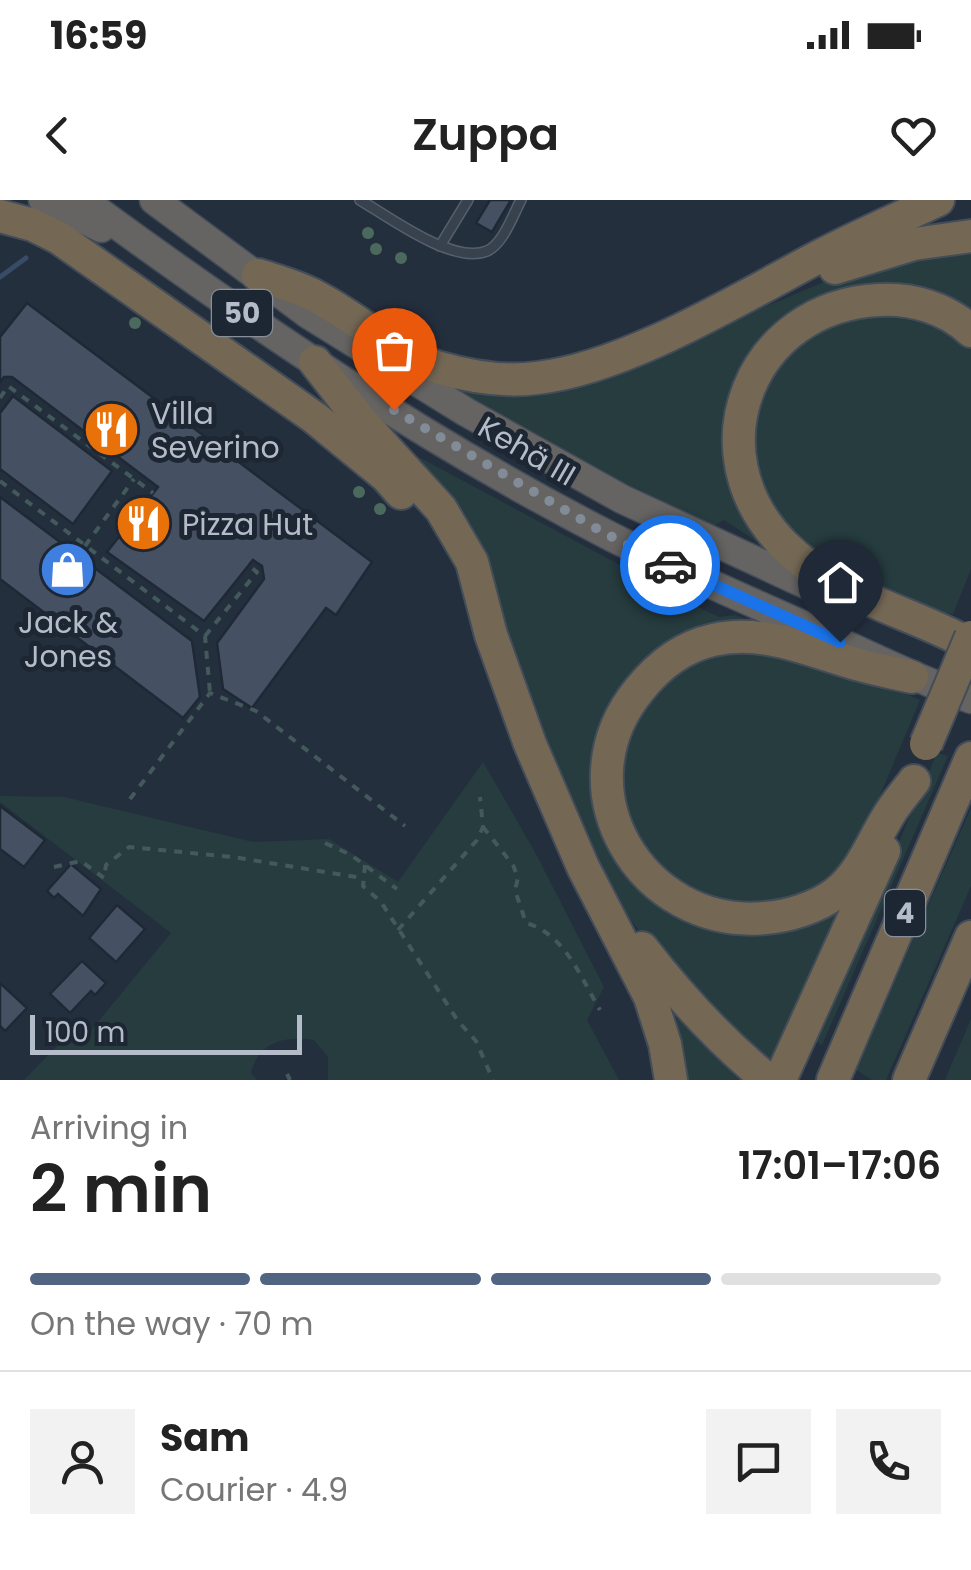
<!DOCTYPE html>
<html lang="en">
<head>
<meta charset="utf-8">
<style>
	body { margin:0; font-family:Poppins,sans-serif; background:#f2f2f2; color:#222; height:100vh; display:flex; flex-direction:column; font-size:38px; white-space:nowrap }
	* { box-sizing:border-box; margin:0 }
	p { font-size:32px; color:#767676 }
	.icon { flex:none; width:55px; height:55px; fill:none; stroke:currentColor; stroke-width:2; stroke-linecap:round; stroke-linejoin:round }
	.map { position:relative; height:880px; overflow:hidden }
	.details { display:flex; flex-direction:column; background:#fff; flex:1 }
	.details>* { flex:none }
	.scale { position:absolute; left:30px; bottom:25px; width:272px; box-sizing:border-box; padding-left:10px; border:5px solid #b4bcc9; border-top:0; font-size:28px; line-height:35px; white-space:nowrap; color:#b4bcc9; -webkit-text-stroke:8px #1d2633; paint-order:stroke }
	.pin { position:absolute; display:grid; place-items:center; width:85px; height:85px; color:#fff; margin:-102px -42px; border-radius:50% 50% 50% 0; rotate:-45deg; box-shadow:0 0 10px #0007 }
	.pin .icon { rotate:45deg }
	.courier { position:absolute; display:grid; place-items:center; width:100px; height:100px; margin:-50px; border:8px solid #1a73e8; border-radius:50%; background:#fff; color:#222; box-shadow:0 2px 12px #0007 }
	.overview em { font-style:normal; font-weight:600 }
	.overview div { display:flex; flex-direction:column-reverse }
	.overview { display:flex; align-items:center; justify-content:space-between; height:170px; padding:0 30px }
	h1 { font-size:65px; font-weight:600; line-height:75px }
	.bar { display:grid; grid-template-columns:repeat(4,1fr); gap:15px 10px; align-content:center; height:120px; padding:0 30px }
	.bar i { height:12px; border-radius:8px; background:#e0e0e0 }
	.bar .on { background:#516482 }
	.bar p { grid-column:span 4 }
	.line { display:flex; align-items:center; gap:25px; padding:0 30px; border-top:2px solid #e0e0e0 }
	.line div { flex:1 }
	.round { display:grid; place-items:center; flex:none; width:105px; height:105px; border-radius:0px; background:#f2f2f2 }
	.status { display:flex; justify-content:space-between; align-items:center; height:70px; padding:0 50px; background:#fff; direction:ltr }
	.status svg { height:28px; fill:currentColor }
	header { display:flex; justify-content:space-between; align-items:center; height:130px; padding:0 30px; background:#fff; font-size:45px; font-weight:600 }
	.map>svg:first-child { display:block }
	.green { fill:#263c3f }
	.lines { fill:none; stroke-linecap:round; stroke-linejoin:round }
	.stream { stroke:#394c67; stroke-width:5 }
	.building { fill:#455162; stroke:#1f2835; stroke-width:2.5 }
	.service-casing { stroke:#565f6c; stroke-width:12 }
	.trunk-casing { stroke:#434c59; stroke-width:31 }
	.motorway-casing { stroke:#434c59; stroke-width:36 }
	.path { stroke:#44595c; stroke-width:4; stroke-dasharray:8 8; stroke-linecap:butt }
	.service { stroke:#38414e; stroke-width:9 }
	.trunk { stroke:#656462; stroke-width:28 }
	.motorway { stroke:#746855; stroke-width:32 }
	.motorway-bridge-casing { stroke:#434c59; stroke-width:36; stroke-linecap:butt }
	.motorway-bridge { stroke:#746855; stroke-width:32 }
	.tree { fill:#4b6a5d }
	.done { stroke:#828b98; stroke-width:10; stroke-dasharray:0 18 }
	.route { stroke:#1a73e8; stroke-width:12 }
	.labels { text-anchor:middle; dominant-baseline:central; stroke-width:10; stroke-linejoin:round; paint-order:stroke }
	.shield { fill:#1d2633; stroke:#878f9c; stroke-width:2.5 }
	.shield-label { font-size:28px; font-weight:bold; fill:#b4bcc9 }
	.poi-label { font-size:30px; fill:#b4bcc9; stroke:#1d2633; text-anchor:start }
	.street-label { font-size:30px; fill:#b4bcc9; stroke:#1d2633 }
</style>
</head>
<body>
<div class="status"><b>16:59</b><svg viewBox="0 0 49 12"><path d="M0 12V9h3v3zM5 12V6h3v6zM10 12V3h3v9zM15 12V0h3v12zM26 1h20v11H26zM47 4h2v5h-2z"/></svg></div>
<header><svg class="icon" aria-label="back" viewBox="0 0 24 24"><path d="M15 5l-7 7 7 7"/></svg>Zuppa<svg class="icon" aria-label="heart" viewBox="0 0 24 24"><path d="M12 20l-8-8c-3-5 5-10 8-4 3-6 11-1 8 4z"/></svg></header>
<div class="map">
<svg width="971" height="880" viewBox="0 0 971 880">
	<rect width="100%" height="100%" fill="#242f3e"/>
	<g class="green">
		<path d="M971,44V113C944,105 902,86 875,85C837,84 788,106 764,135C754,146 748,161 740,174L773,352L724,320L713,326L625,283L465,194L464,191L513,194L745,115L853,70Z"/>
		<path d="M903,113L943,127L971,148V369L953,414C871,401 755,335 752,241C752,229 757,215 760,203C768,169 801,133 834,120C854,113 882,115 903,113Z"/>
		<path d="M413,254L618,364L667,385L684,400L719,417L736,415L757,425L727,427L607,522L634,681C667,716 718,742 768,734C793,730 818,717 842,709L770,868L694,800L629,718L602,673L431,275Z"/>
		<path d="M749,447L855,473L920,500L868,624L844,666L812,692L752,708L668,682L625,622L621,546L627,529L681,464Z"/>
		<path d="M937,553L948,556L822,845L814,840Z"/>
		<path d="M483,562L535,652L604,787L587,820L619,880H328V857L314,840C285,836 259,841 251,873L257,880H24L56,847L88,834L171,733L0,602V596L64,597L253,642L329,639L398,682Z"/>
		<path d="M971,608V686L886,880H872L856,870Z"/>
		<path d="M673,816L680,821L739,880H686L687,868Z"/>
		<path d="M971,819V880H945Z"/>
	</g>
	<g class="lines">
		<path class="stream" d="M0,77L26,58"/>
	</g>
	<g class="building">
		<path d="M490,0H511L492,32L476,23Z"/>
		<path d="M27,103L372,362L336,415L326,408L252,508L223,489L217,443L264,379L262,366L253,360L204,421L107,352L158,287L12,177H4L0,182V137Z"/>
		<path d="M13,196L112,271L73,324L0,269V213Z"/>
		<path d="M0,297L192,441L200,497L183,518L0,379Z"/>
		<path d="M0,606L45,640L24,667L0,649Z"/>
		<path d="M71,664L101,689L83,716L58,694L54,698L47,691Z"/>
		<path d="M117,705L145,729L116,762L89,738Z"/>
		<path d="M82,761L106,783L95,795L91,791L70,813L50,794Z"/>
		<path d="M0,783L27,808L5,831L0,826Z"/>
	</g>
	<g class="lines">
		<defs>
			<g id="service">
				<path d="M360,0C389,17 453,65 487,51C503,44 513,15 521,0"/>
				<path d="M440,46L468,0"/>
			</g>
			<g id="trunk">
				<path d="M43,0L101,28"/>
				<path d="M83,0C249,122 422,239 606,334C670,367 738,396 805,426C860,451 914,478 971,499"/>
				<path d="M154,0L308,114L466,212L622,299L846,403"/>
			</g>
			<g id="motorway">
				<path d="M0,16L33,25L59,38L315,218L386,276L401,293"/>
				<path d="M835,68L914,44L971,36"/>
				<path d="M258,75C277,81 298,87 315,96C357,117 394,154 440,168C471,177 505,182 537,178C627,168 742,97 822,55C860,35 900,18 938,0"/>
				<path d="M971,131C946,108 912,98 879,100C750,106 692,251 783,344C835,397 908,410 971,445"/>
				<path d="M315,162L360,220L441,309L472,362L491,435L530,544L583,667L650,797L665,844L671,880"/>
				<path d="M912,477C895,473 877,470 860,465C812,452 765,428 713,440C682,447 658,466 639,490C558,589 641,729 765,718C789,716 816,708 836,693C861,673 871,644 887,618C894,605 905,593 914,581"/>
				<path d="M642,748C680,797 720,841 768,880"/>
				<path d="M780,880L884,651"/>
				<path d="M833,880L971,558"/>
				<path d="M909,880L971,737"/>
			</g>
		</defs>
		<use href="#service" class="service-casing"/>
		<use href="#trunk" class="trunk-casing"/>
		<use href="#motorway" class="motorway-casing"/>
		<g class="path">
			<path d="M0,198L8,186L153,293"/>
			<path d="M0,281L205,436L210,493"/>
			<path d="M85,346L134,279"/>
			<path d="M205,436L257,372L248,365"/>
			<path d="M130,599L210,493L256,511L405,626"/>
			<path d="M483,627L513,665L518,678L515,690L526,723C565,734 581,778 600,810"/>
			<path d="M325,643L351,655L397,689"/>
			<path d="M365,665L363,686L381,702L458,821L476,841L493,880"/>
			<path d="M54,667L81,661L104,678L106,665L129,647L233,657L362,678"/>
			<path d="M398,730L477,640L483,627L480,597"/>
			<path d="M287,874L290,880"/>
		</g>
		<use href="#service" class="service"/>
		<use href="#trunk" class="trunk"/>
		<use href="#motorway" class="motorway"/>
		<defs>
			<path id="motorway-bridge" d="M926,544L971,437"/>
		</defs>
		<use href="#motorway-bridge" class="motorway-bridge-casing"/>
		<use href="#motorway-bridge" class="motorway-bridge"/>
	</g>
	<g class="tree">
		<circle cx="368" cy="33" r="6"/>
		<circle cx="376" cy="49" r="6"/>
		<circle cx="401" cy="58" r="6"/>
		<circle cx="135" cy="123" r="6"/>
		<circle cx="359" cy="292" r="6"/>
		<circle cx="380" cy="309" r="6"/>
	</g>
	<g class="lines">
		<path class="done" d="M394,210L606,334L670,365"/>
		<path class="route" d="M670,365L840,442"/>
	</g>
	<defs>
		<symbol id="restaurant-disc" viewBox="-11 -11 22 22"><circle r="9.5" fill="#e8710a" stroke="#1d2633"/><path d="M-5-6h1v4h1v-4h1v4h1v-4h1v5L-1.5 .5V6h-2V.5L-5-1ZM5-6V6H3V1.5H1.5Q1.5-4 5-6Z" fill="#fff"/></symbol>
		<symbol id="shop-disc" viewBox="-11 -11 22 22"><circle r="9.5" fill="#3f7fe0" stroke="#1d2633"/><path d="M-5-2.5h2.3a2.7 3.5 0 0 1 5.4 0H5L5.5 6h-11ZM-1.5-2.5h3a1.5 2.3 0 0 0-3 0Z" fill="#fff"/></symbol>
	</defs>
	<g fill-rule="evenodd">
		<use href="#restaurant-disc" x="80" y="198" width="63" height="63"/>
		<use href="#restaurant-disc" x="112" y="292" width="63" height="63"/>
		<use href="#shop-disc" x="36" y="338" width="63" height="63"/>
	</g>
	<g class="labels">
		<g class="shield">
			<rect x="212" y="90" width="60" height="46" rx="8"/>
			<rect x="885" y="690" width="40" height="46" rx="8"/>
		</g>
		<g class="shield-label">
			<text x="242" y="113">50</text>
			<text x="905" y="713">4</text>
		</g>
		<g class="poi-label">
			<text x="151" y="213">Villa<tspan x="151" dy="34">Severino</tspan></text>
			<text x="182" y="324">Pizza Hut</text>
			<text x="68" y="422" text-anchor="middle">Jack &amp;<tspan x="68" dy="34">Jones</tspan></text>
		</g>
		<g class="street-label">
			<text transform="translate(527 251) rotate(30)">Kehä III</text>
		</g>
	</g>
</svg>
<div class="scale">100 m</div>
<div class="pin" style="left:394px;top:210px;background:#ea580c"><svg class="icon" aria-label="bag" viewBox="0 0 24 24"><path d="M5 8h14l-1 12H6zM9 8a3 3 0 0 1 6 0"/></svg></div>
<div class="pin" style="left:840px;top:442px;background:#1f2937"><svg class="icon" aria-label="home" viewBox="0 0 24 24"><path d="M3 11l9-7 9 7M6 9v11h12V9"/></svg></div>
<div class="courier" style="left:670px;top:365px"><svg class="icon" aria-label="car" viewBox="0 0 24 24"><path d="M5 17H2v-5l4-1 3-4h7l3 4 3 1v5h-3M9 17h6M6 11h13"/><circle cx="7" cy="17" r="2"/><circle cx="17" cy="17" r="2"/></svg></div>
</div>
<section class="details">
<div class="overview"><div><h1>2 min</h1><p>Arriving in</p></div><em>17:01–17:06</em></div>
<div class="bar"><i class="on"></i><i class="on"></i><i class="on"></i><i></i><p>On the way · 70 m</p></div>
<div class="line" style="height:180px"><a class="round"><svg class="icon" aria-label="person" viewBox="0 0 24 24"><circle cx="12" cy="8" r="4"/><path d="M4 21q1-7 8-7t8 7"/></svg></a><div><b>Sam</b><p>Courier · 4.9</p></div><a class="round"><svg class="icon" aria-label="chat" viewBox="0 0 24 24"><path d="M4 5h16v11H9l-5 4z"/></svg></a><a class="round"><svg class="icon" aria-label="phone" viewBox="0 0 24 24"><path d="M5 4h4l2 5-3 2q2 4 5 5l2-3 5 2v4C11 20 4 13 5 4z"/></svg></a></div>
</section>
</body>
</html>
